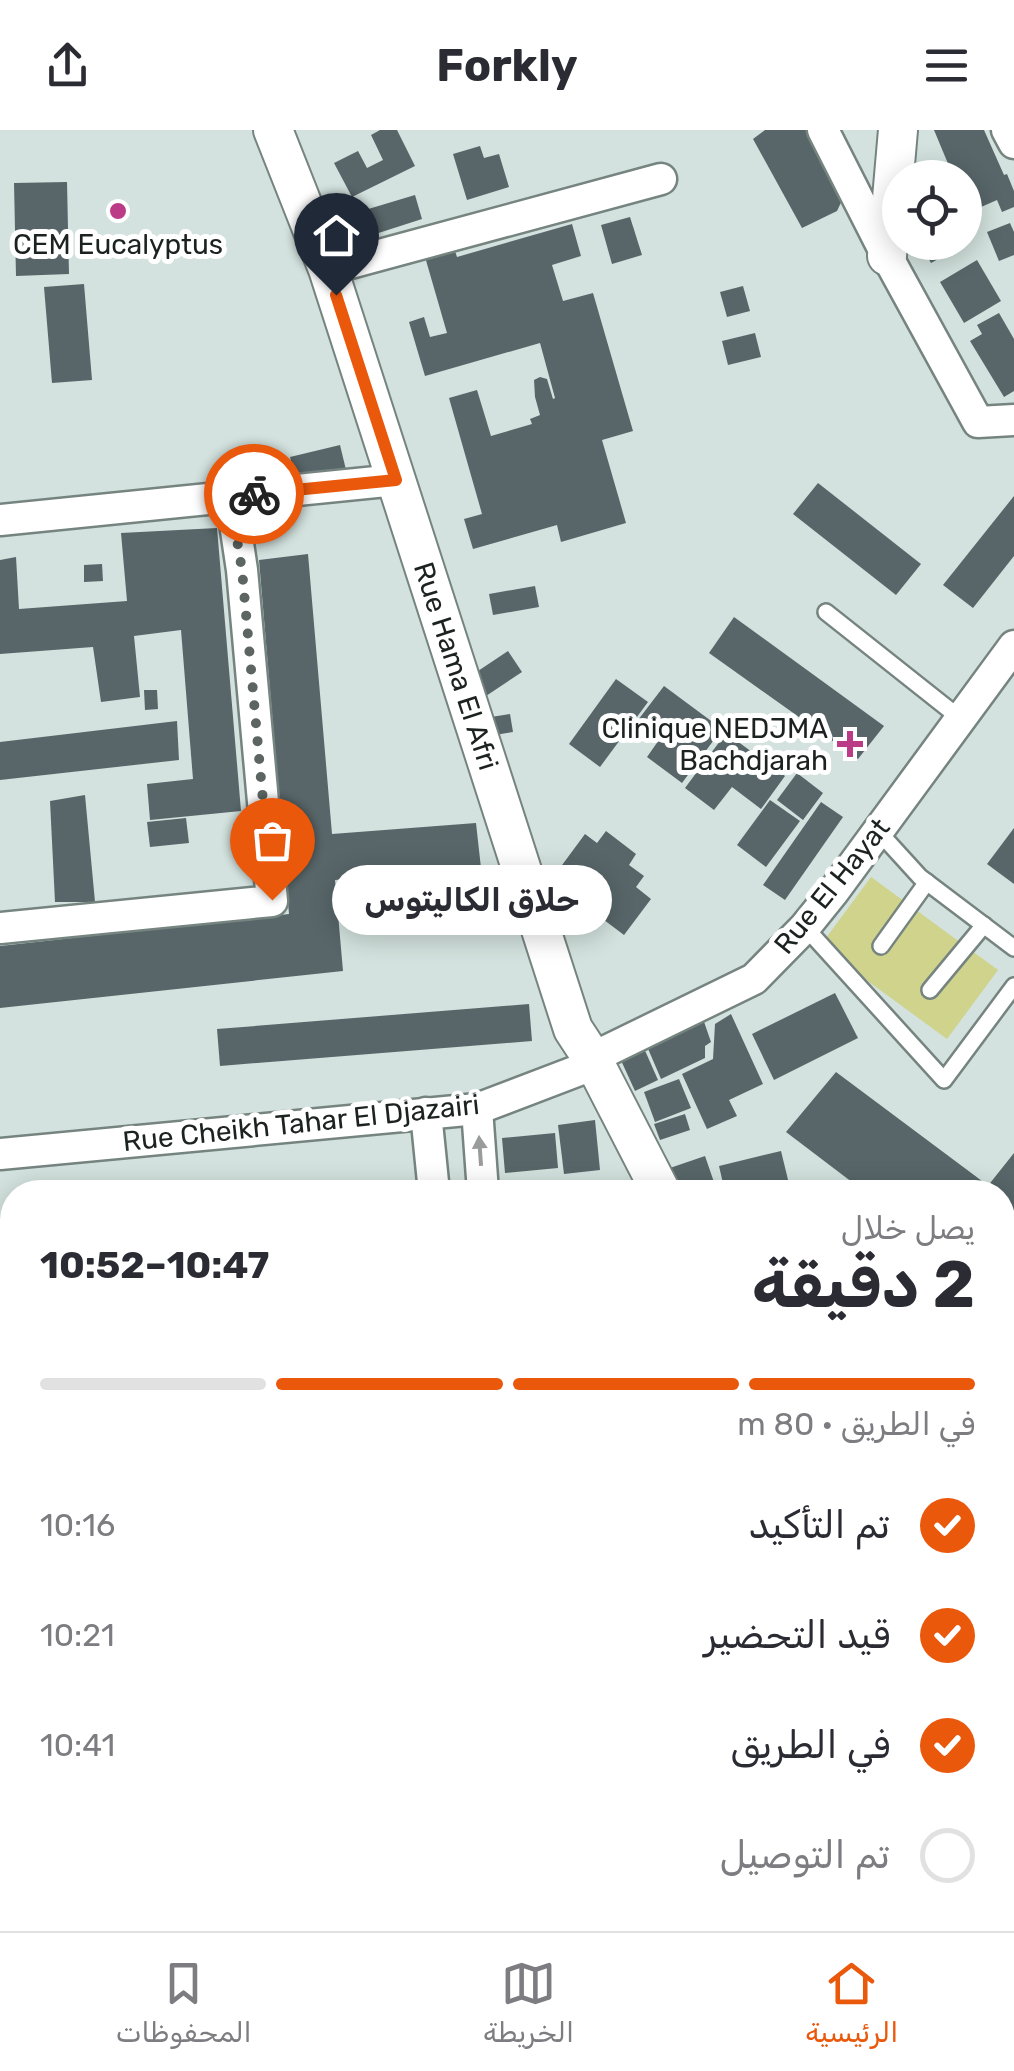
<!DOCTYPE html>
<html lang="ar">
<head>
<meta charset="utf-8">
<style>
	body { margin:0; font-family:Rubik,"Noto Naskh Arabic",sans-serif; background:#f7f7f7; color:#2b2b33; direction:rtl; height:100vh; display:flex; flex-direction:column; font-size:38px; white-space:nowrap }
	* { box-sizing:border-box; margin:0 }
	p { font-size:32px; color:#7c7c81 }
	.icon { flex:none; width:55px; height:55px; fill:none; stroke:currentColor; stroke-width:2; stroke-linecap:round; stroke-linejoin:round }
	.map { position:relative; flex:1; overflow:hidden; direction:ltr }
	.panel { position:absolute; left:0px; top:1050px; width:1015px; height:752px; display:flex; flex-direction:column; background:#fff; border-radius:40px 40px 0 0; box-shadow:0 5px 25px #0003; direction:rtl }
	.panel>* { flex:none }
	.tools { position:absolute; left:882px; top:30px; display:grid; gap:20px }
	.tools a { display:grid; place-items:center; width:100px; height:100px; border-radius:50%; background:#fff; box-shadow:0 5px 25px #0003; font-size:50px }
	.pin { position:absolute; display:grid; place-items:center; width:85px; height:85px; color:#fff; margin:-102px -42px; border-radius:50% 50% 50% 0; rotate:-45deg; box-shadow:0 0 10px #0007 }
	.pin .icon { rotate:45deg }
	.courier { position:absolute; display:grid; place-items:center; width:100px; height:100px; margin:-50px; border:8px solid #ea580c; border-radius:50%; background:#fff; color:#222; box-shadow:0 2px 12px #0007 }
	.bubble { position:absolute; height:70px; border-radius:35px; background:#fff; box-shadow:0 5px 25px #0003; font-size:32px; font-weight:700; line-height:70px; text-align:center; direction:rtl }
	.headline em { font-style:normal; font-weight:700 }
	.headline div { display:flex; flex-direction:column-reverse }
	.headline { display:flex; align-items:center; justify-content:space-between; height:170px; padding:0 40px }
	h1 { font-size:65px; font-weight:700; line-height:75px }
	.bar { display:grid; grid-template-columns:repeat(4,1fr); gap:15px 10px; align-content:center; height:120px; padding:0 40px }
	.bar i { height:12px; border-radius:8px; background:#e1e1e2 }
	.bar .current { background:#ea580c }
	.bar p { grid-column:span 4 }
	ol { padding:0 40px; list-style:none }
	li { display:flex; align-items:center; gap:30px; height:110px }
	li p { margin-inline-start:auto }
	li .icon { padding:10px; border-radius:50%; background:#ea580c; color:#fff; stroke-width:4 }
	li:last-child { color:#7c7c81 }
	li i { width:55px; height:55px; border:5px solid #e1e1e2; border-radius:50% }
	header { display:flex; justify-content:space-between; align-items:center; height:130px; padding:0 40px; background:#fff; font-size:45px; font-weight:700 }
	.tab-bar { display:flex; justify-content:space-around; align-items:center; height:140px; border-top:2px solid #e1e1e2; background:#fff; font-size:28px; color:#7c7c81 }
	.tab-bar a { display:grid; justify-items:center; gap:5px }
	.tab-bar .current { color:#ea580c }
	.map>svg:first-child { display:block }
	.green { fill:#cfd38c }
	.building { fill:#586669 }
	.lines { fill:none; stroke-linecap:round; stroke-linejoin:round }
	.service-casing { stroke:#768480; stroke-width:20 }
	.pedestrian-casing { stroke:#768480; stroke-width:28 }
	.minor-casing { stroke:#768480; stroke-width:35 }
	.tertiary-casing { stroke:#768480; stroke-width:42 }
	.secondary-casing { stroke:#768480; stroke-width:48 }
	.service { stroke:#fff; stroke-width:15 }
	.pedestrian { stroke:#fff; stroke-width:22 }
	.minor { stroke:#fff; stroke-width:30 }
	.tertiary { stroke:#fff; stroke-width:38 }
	.secondary { stroke:#fff; stroke-width:42 }
	.oneway { fill:#999c9b }
	.done { stroke:#5c6562; stroke-width:10; stroke-dasharray:0 18 }
	.route { stroke:#ea580c; stroke-width:12 }
	.poi-dot { fill:#bb3b87; stroke:#fff; stroke-width:4 }
	.labels { text-anchor:middle; dominant-baseline:central; stroke-width:10; stroke-linejoin:round; paint-order:stroke }
	.poi-label { font-size:28px; fill:#1c2220; stroke:#fff }
	.street-label { font-size:28px; fill:#1c2220; stroke:#fff }
</style>
</head>
<body>
<header><svg class="icon" aria-label="menu" viewBox="0 0 24 24"><path d="M4 6h16M4 12h16M4 18h16"/></svg>Forkly<svg class="icon" aria-label="share" viewBox="0 0 24 24"><path d="M12 15V3M7 8l5-5 5 5M5 13v7h14v-7"/></svg></header>
<div class="map">
<svg width="1014" height="1801" viewBox="0 0 1014 1801">
	<rect width="100%" height="100%" fill="#d3e2de"/>
	<path class="green" d="M871,747L998,840L947,909L820,816Z"/>
	<g class="building">
		<path d="M380,0H397L415,36L352,67L334,33L358,21L367,38L383,30L371,5Z"/>
		<path d="M765,0H813L846,62L837,81L802,98L753,9Z"/>
		<path d="M934,0H984L1004,45L1007,44L1014,61V77L1002,82L997,70L972,81L965,64V48H954Z"/>
		<path d="M480,16L484,28L499,24L509,57L467,70L453,24Z"/>
		<path d="M67,52L69,144L16,146L14,53Z"/>
		<path d="M415,65L422,89L363,108L355,83Z"/>
		<path d="M630,87L642,125L612,134L601,95Z"/>
		<path d="M1010,93L1014,102V125L999,131L987,102Z"/>
		<path d="M572,94L581,126L552,135L563,171L593,163L633,301L602,310L626,393L561,412L557,395L473,419L464,389L482,384L449,268L477,260L491,306L532,294L530,289L540,285L535,267L534,250L540,247L547,249L553,269L555,268L540,213L425,246L409,192L424,187L430,207L447,203L423,120L452,112L457,127Z"/>
		<path d="M965,104L969,112L931,133L920,112H965Z"/>
		<path d="M977,130L1001,171L964,193L940,152Z"/>
		<path d="M84,154L92,250L52,253L44,157Z"/>
		<path d="M743,156L750,181L727,187L720,162Z"/>
		<path d="M999,183L1014,209V261L1004,267L970,211L982,204L977,195Z"/>
		<path d="M755,203L761,227L728,235L722,211Z"/>
		<path d="M340,315L347,344L297,357L290,327Z"/>
		<path d="M818,353L921,434L896,465L793,384Z"/>
		<path d="M1014,366V426L973,478L943,455Z"/>
		<path d="M217,398L241,681L150,690L147,654L193,649L181,500L134,506L140,567L101,572L93,517L0,524V430L16,427L19,479L127,471L121,403Z"/>
		<path d="M308,424L332,704L476,693L481,738L335,750L343,841L0,878V816L289,784L259,430Z"/>
		<path d="M102,434L103,451L84,452V435Z"/>
		<path d="M535,456L539,477L493,485L489,464Z"/>
		<path d="M734,487L884,596L858,629L709,523Z"/>
		<path d="M508,521L522,542L483,568L469,547Z"/>
		<path d="M616,549L648,572L600,637L569,614Z"/>
		<path d="M664,556L722,599L682,653L647,627L661,607L638,590Z"/>
		<path d="M144,560H157L158,579L145,580Z"/>
		<path d="M510,584L513,602L495,605L491,587Z"/>
		<path d="M177,591L179,630L0,650V612Z"/>
		<path d="M726,603L785,646L761,679L732,657L714,680L685,658Z"/>
		<path d="M797,643L823,663L803,690L777,670Z"/>
		<path d="M85,665L95,772H55L50,671Z"/>
		<path d="M770,670L800,691L766,737L737,715Z"/>
		<path d="M821,672L843,687L785,770L763,755Z"/>
		<path d="M186,688L189,713L150,717L147,692Z"/>
		<path d="M1014,698V754L987,734Z"/>
		<path d="M606,701L636,724L629,735L644,746L636,757L651,769L624,805L551,750L585,704L597,713Z"/>
		<path d="M835,863L858,908L774,950L752,904Z"/>
		<path d="M529,874L532,911L220,936L217,899Z"/>
		<path d="M701,883L711,912L705,916V928L661,949L643,907Z"/>
		<path d="M731,884L763,954L729,970L737,986L707,999L682,944L713,929L715,894Z"/>
		<path d="M643,916L658,950L635,961L619,926Z"/>
		<path d="M836,942L986,1054L980,1062H865L786,1002Z"/>
		<path d="M679,949L691,978L655,992L644,962Z"/>
		<path d="M685,984L690,1000L660,1010L654,994Z"/>
		<path d="M595,990L600,1040L564,1044L558,995Z"/>
		<path d="M555,1003L558,1038L505,1043L502,1008Z"/>
		<path d="M781,1021L791,1062H725L719,1036Z"/>
		<path d="M1014,1023V1093L1010,1098L1002,1092V1062H983Z"/>
		<path d="M705,1026L715,1055L701,1059L702,1062H675L667,1039Z"/>
		<path d="M603,1053V1062H555V1054Z"/>
		<path d="M548,1057L549,1062H515V1060Z"/>
		<path d="M12,1101V1138L0,1140V1102Z"/>
		<path d="M12,1190V1282L0,1284V1191Z"/>
		<path d="M1002,1445L1014,1455V1512L1002,1502Z"/>
		<path d="M0,1547L12,1559V1617L0,1606Z"/>
		<path d="M1002,1617L1014,1628V1639L1002,1651Z"/>
		<path d="M175,1790H202L193,1801H189Z"/>
		<path d="M236,1790H287L277,1801H226Z"/>
		<path d="M563,1790H627L639,1801H576Z"/>
		<path d="M751,1790H818L830,1801H763Z"/>
	</g>
	<g class="lines">
		<defs>
			<g id="service">
				<path d="M826,482L961,589"/>
				<path d="M879,702L920,747L1014,818"/>
				<path d="M805,797L944,950L1014,856"/>
				<path d="M881,816L927,752"/>
				<path d="M930,860L984,795"/>
				<path d="M1002,1243L1014,1240"/>
				<path d="M1002,1281L1014,1278"/>
				<path d="M1002,1316L1014,1303"/>
				<path d="M0,1499L12,1485"/>
				<path d="M0,1509L12,1519"/>
				<path d="M1002,1565L1014,1575"/>
				<path d="M0,1764L12,1776"/>
				<path d="M27,1790L38,1801"/>
				<path d="M677,1790L689,1801"/>
				<path d="M864,1790L876,1801"/>
				<path d="M56,1801L65,1790"/>
			</g>
			<path id="pedestrian" d="M0,1190L12,1188"/>
			<g id="minor">
				<path d="M823,0L887,126L978,292L1014,290"/>
				<path d="M1007,0L1014,13"/>
				<path d="M328,139L661,49"/>
				<path d="M0,390L396,350"/>
				<path d="M0,798L272,771L242,440L231,367"/>
				<path d="M477,979L483,1062"/>
				<path d="M426,983L434,1062"/>
				<path d="M0,1024L477,979L582,939L592,928L754,849L805,797L834,761L1014,516"/>
				<path d="M1002,1406L1014,1418"/>
				<path d="M1002,1693L1014,1681"/>
				<path d="M520,1790L533,1801"/>
				<path d="M901,1801L912,1790"/>
			</g>
			<g id="tertiary">
				<path d="M273,0L328,139L573,899L592,928L661,1062"/>
				<path d="M887,126L898,0"/>
			</g>
			<g id="secondary">
				<path d="M1002,1191L1014,1188"/>
				<path d="M0,1344L12,1341"/>
			</g>
		</defs>
		<use href="#service" class="service-casing"/>
		<use href="#pedestrian" class="pedestrian-casing"/>
		<use href="#minor" class="minor-casing"/>
		<use href="#tertiary" class="tertiary-casing"/>
		<use href="#secondary" class="secondary-casing"/>
		<use href="#service" class="service"/>
		<use href="#pedestrian" class="pedestrian"/>
		<use href="#minor" class="minor"/>
		<use href="#tertiary" class="tertiary"/>
		<use href="#secondary" class="secondary"/>
	</g>
	<defs><path id="oneway-solid" d="M-6-.8H1V-3.2L6.5 0L1 3.2V.8H-6Z" transform="scale(2.5)"/></defs>
	<use class="oneway" href="#oneway-solid" transform="translate(480 1021) rotate(-94)"/>
	<g class="lines">
		<path class="done" d="M254,364L230,367L242,440L272,770"/>
		<path class="route" d="M254,364L396,350L336,165"/>
	</g>
	<g class="poi-dot">
		<circle cx="118" cy="81" r="10"/>
		<path d="M845 599h10v10h10v10h-10v10h-10v-10h-10v-10h10z"/>
	</g>
	<g class="labels">
		<g class="poi-label">
			<text x="118" y="114">CEM Eucalyptus</text>
			<text x="828" y="598" text-anchor="end">Clinique NEDJMA<tspan x="828" dy="32">Bachdjarah</tspan></text>
		</g>
		<g class="street-label">
			<text transform="translate(456 536) rotate(72)">Rue Hama El Afri</text>
			<text transform="translate(832 756) rotate(-51)">Rue El Hayat</text>
			<text transform="translate(301 993) rotate(-6)">Rue Cheikh Tahar El Djazairi</text>
		</g>
	</g>
</svg>
<div class="tools">
<a><svg class="icon" aria-label="locate" viewBox="0 0 24 24"><circle cx="12" cy="12" r="6"/><path d="M12 2v4M12 18v4M2 12h4M18 12h4"/></svg></a>
</div>
<div class="pin" style="left:272px;top:770px;background:#ea580c"><svg class="icon" aria-label="bag" viewBox="0 0 24 24"><path d="M5 8h14l-1 12H6zM9 8a3 3 0 0 1 6 0"/></svg></div>
<div class="pin" style="left:336px;top:165px;background:#1f2937"><svg class="icon" aria-label="home" viewBox="0 0 24 24"><path d="M3 11l9-7 9 7M6 9v11h12V9"/></svg></div>
<div class="courier" style="left:254px;top:364px"><svg class="icon" aria-label="bike" viewBox="0 0 24 24"><circle cx="6" cy="16" r="4"/><circle cx="18" cy="16" r="4"/><path d="M6 16l4-8h5l3 8M10 8l3 8H6M13 5h3"/></svg></div>
<div class="bubble" style="left:332px;top:735px;width:280px">حلاق الكاليتوس</div>
<section class="panel">
<div class="headline"><div><h1>2 دقيقة</h1><p>يصل خلال</p></div><em>10:47–10:52</em></div>
<div class="bar"><i class="current"></i><i class="current"></i><i class="current"></i><i></i><p>في الطريق · 80 m</p></div>
<ol>
<li><svg class="icon" aria-label="check" viewBox="0 0 24 24"><path d="M5 12l5 5 9-10"/></svg>تم التأكيد<p>10:16</p></li>
<li><svg class="icon" aria-label="check" viewBox="0 0 24 24"><path d="M5 12l5 5 9-10"/></svg>قيد التحضير<p>10:21</p></li>
<li><svg class="icon" aria-label="check" viewBox="0 0 24 24"><path d="M5 12l5 5 9-10"/></svg>في الطريق<p>10:41</p></li>
<li><i></i>تم التوصيل</li>
</ol>
</section>
</div>
<nav class="tab-bar">
<a class="current"><svg class="icon" aria-label="home" viewBox="0 0 24 24"><path d="M3 11l9-7 9 7M6 9v11h12V9"/></svg>الرئيسية</a>
<a><svg class="icon" aria-label="map" viewBox="0 0 24 24"><path d="M3 6l6-2 6 2 6-2v14l-6 2-6-2-6 2zM9 4v14M15 6v14"/></svg>الخريطة</a>
<a><svg class="icon" aria-label="saved" viewBox="0 0 24 24"><path d="M7 4h10v16l-5-4-5 4z"/></svg>المحفوظات</a>
</nav>
</body>
</html>
